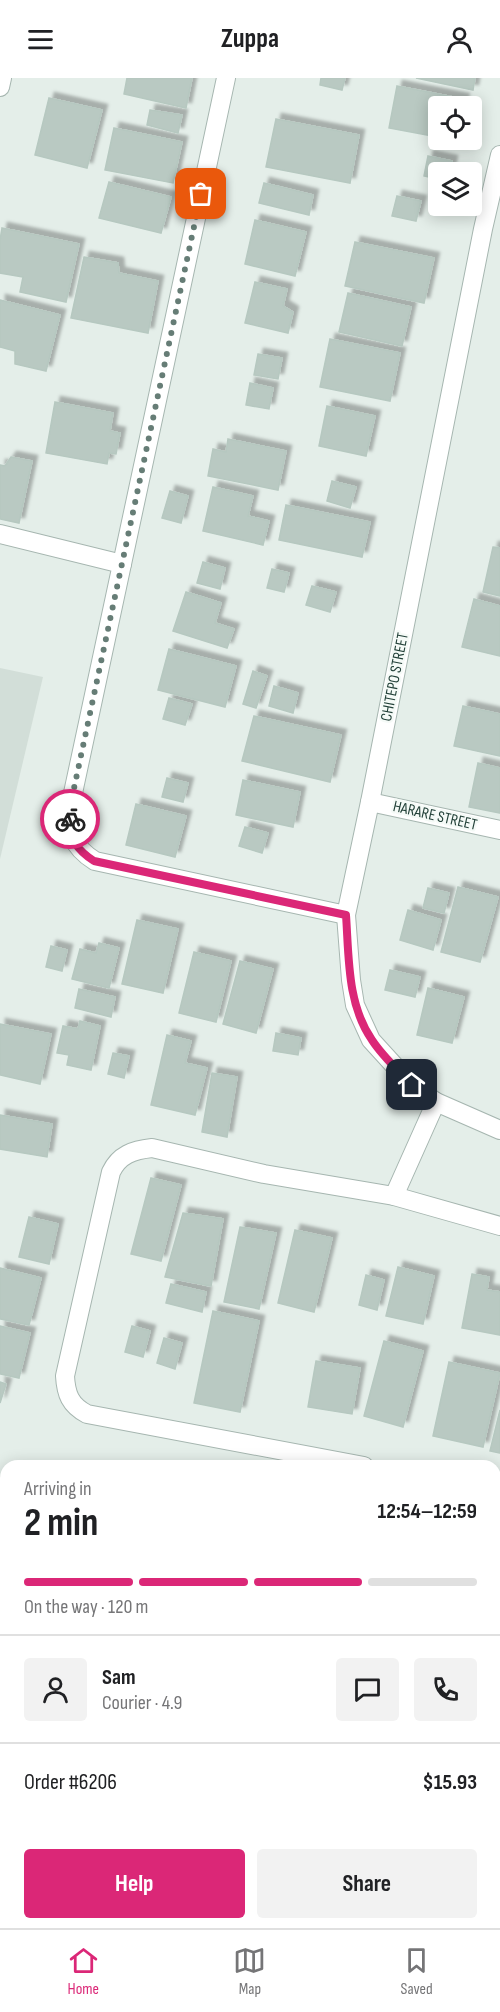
<!DOCTYPE html>
<html lang="en">
<head>
<meta charset="utf-8">
<style>
	body { margin:0; font-family:"Sofia Sans Condensed",sans-serif; background:#f2f2f2; color:#202124; height:100vh; display:flex; flex-direction:column; font-size:22px; white-space:nowrap }
	* { box-sizing:border-box; margin:0 }
	p { font-size:20px; color:#757577 }
	.icon { flex:none; width:33px; height:33px; fill:none; stroke:currentColor; stroke-width:2; stroke-linecap:round; stroke-linejoin:round }
	.map { position:relative; flex:1; overflow:hidden }
	.side { position:absolute; left:0px; top:1382px; width:501px; height:470px; display:flex; flex-direction:column; background:#fff; border-radius:18px 18px 0 0; box-shadow:0 3px 15px #0003 }
	.side>* { flex:none }
	.controls { position:absolute; left:428px; top:18px; display:grid; gap:12px }
	.controls a { display:grid; place-items:center; width:54px; height:54px; border-radius:6px; background:#fff; box-shadow:0 3px 15px #0003; font-size:30px }
	.pin { position:absolute; display:grid; place-items:center; width:51px; height:51px; color:#fff; margin:-26px; border-radius:12px; box-shadow:0 3px 9px #0006 }
	.courier { position:absolute; display:grid; place-items:center; width:60px; height:60px; margin:-30px; border:4px solid #db2777; border-radius:50%; background:#fff; color:#222; box-shadow:0 2px 8px #0007 }
	.headline em { font-style:normal; font-weight:700 }
	.headline div { display:flex; flex-direction:column-reverse }
	.headline { display:flex; align-items:center; justify-content:space-between; height:102px; padding:0 24px }
	h1 { font-size:39px; font-weight:700; line-height:45px }
	.bar { display:grid; grid-template-columns:repeat(4,1fr); gap:9px 6px; align-content:center; height:72px; padding:0 24px }
	.bar i { height:8px; border-radius:4px; background:#e0e0e0 }
	.bar .on { background:#db2777 }
	.bar p { grid-column:span 4 }
	.line { display:flex; align-items:center; gap:15px; padding:0 24px; border-top:2px solid #e0e0e0 }
	.line div { flex:1 }
	.round { display:grid; place-items:center; flex:none; width:63px; height:63px; border-radius:6px; background:#f2f2f2 }
	.primary-button { display:flex; gap:12px; margin-top:auto; padding:12px 24px }
	.primary-button a { flex:1; height:69px; border-radius:6px; background:#db2777; color:#fff; font-size:24px; font-weight:700; line-height:69px; text-align:center }
	.primary-button a+a { background:#f2f2f2; color:#202124 }
	header { display:flex; justify-content:space-between; align-items:center; height:78px; padding:0 24px; background:#fff; font-size:27px; font-weight:700 }
	.tabs { display:flex; justify-content:space-around; align-items:center; height:84px; border-top:2px solid #e0e0e0; background:#fff; font-size:16px; color:#757577 }
	.tabs a { display:grid; justify-items:center; gap:3px }
	.tabs .on { color:#db2777 }
	.map>svg:first-child { display:block }
	.built { fill:#d2ded8 }
	.building { fill:#b9c9c2; stroke:#b6c8c0; stroke-width:1.5; filter:url(#shadow) }
	.lines { fill:none; stroke-linecap:round; stroke-linejoin:round }
	.minor-casing { stroke:#a6b6b0; stroke-width:20 }
	.minor { stroke:#fff; stroke-width:18 }
	.done { stroke:#667d76; stroke-width:6; stroke-dasharray:0 10.8 }
	.route { stroke:#db2777; stroke-width:8 }
	.labels { text-anchor:middle; dominant-baseline:central; stroke-width:4.5; stroke-linejoin:round; paint-order:stroke }
	.street-label { font-size:16px; fill:#224038; stroke:#f5faf7 }
</style>
</head>
<body>
<header><svg class="icon" aria-label="menu" viewBox="0 0 24 24"><path d="M4 6h16M4 12h16M4 18h16"/></svg>Zuppa<svg class="icon" aria-label="person" viewBox="0 0 24 24"><circle cx="12" cy="8" r="4"/><path d="M4 21q1-7 8-7t8 7"/></svg></header>
<div class="map">
<svg width="500" height="1850" viewBox="0 0 500 1850">
	<defs>
		<filter id="shadow"><feDropShadow dx="5.5" dy="-5.5" stdDeviation="1.5" flood-color="#0004"/></filter>
	</defs>
	<rect width="100%" height="100%" fill="#e4eee9"/>
	<path class="built" d="M0,590L43,599L0,781Z"/>
	<g class="building">
		<path d="M127,0H192L186,30L124,16Z"/>
		<path d="M321,0H345L342,12L320,7Z"/>
		<path d="M416,0H475L473,12Z"/>
		<path d="M397,8L464,21L462,28H438V59L389,50Z"/>
		<path d="M49,20L102,32L87,90L35,77Z"/>
		<path d="M150,32L182,37L178,55L147,47Z"/>
		<path d="M276,41L359,57L350,105L266,89Z"/>
		<path d="M114,50L182,64L173,105L105,92Z"/>
		<path d="M428,78L452,83L450,94H438V101L424,98Z"/>
		<path d="M109,104L171,119L161,155L99,140Z"/>
		<path d="M264,105L313,117L309,137L259,125Z"/>
		<path d="M397,118L421,123L416,143L392,138Z"/>
		<path d="M255,142L306,154L295,198L245,186Z"/>
		<path d="M2,150L79,166L66,224L20,214L23,199L0,195V162Z"/>
		<path d="M355,164L434,180L424,225L345,208Z"/>
		<path d="M84,179L118,185L119,195L158,203L148,255L71,240Z"/>
		<path d="M255,204L287,211L283,228L293,234L288,255L245,245Z"/>
		<path d="M348,215L411,229L402,268L339,254Z"/>
		<path d="M0,222L60,237L46,293L15,286V273L0,269Z"/>
		<path d="M330,261L400,275L390,323L320,309Z"/>
		<path d="M258,276L282,280L278,301L254,297Z"/>
		<path d="M250,305L273,310L269,331L246,327Z"/>
		<path d="M55,324L113,335L110,353L120,355L116,376L109,375L107,386L46,375Z"/>
		<path d="M327,328L375,338L366,378L319,368Z"/>
		<path d="M228,361L286,373L278,412L208,398L213,371L226,374Z"/>
		<path d="M11,379L32,383L19,445L0,441V387L5,388Z"/>
		<path d="M332,403L356,409L350,430L327,423Z"/>
		<path d="M213,409L253,418L248,438L269,443L263,467L203,453Z"/>
		<path d="M170,413L188,418L181,445L162,440Z"/>
		<path d="M286,427L370,444L362,479L279,462Z"/>
		<path d="M493,469L500,470V518L483,514Z"/>
		<path d="M203,484L225,490L220,511L197,505Z"/>
		<path d="M272,491L289,495L284,514L267,510Z"/>
		<path d="M312,508L336,514L330,534L306,527Z"/>
		<path d="M186,514L221,525L215,545L234,551L227,570L173,553Z"/>
		<path d="M474,521L500,528V578L462,569Z"/>
		<path d="M169,571L236,588L225,629L158,612Z"/>
		<path d="M253,593L267,598L256,630L243,626Z"/>
		<path d="M274,608L298,615L293,635L269,628Z"/>
		<path d="M169,620L192,626L185,647L163,641Z"/>
		<path d="M463,628L500,636V678L454,668Z"/>
		<path d="M254,638L341,657L330,704L242,683Z"/>
		<path d="M478,685L500,690V735L469,729Z"/>
		<path d="M167,700L188,705L183,724L162,719Z"/>
		<path d="M243,702L300,714L293,749L236,737Z"/>
		<path d="M136,726L186,738L175,779L126,767Z"/>
		<path d="M245,749L268,755L262,775L239,768Z"/>
		<path d="M458,809L498,819L480,884L441,874Z"/>
		<path d="M428,810L449,815L444,835L423,830Z"/>
		<path d="M408,832L441,842L433,872L400,862Z"/>
		<path d="M137,842L178,851L163,915L122,906Z"/>
		<path d="M99,865L119,870L109,910L72,901L80,871L96,875Z"/>
		<path d="M51,868L67,872L62,893L46,889Z"/>
		<path d="M194,874L231,883L216,944L179,935Z"/>
		<path d="M240,883L273,891L256,955L223,946Z"/>
		<path d="M390,892L420,899L415,919L385,912Z"/>
		<path d="M428,910L464,919L452,965L417,957Z"/>
		<path d="M79,911L115,919L111,939L75,930Z"/>
		<path d="M80,943L100,948L91,992L67,987L69,977L57,975L63,948L78,951Z"/>
		<path d="M0,946L51,956L40,1006L0,997Z"/>
		<path d="M276,955L301,960L298,977L273,973Z"/>
		<path d="M167,957L191,963L185,985L207,990L195,1037L151,1027Z"/>
		<path d="M113,975L129,978L124,1000L108,996Z"/>
		<path d="M212,995L237,999L227,1059L202,1054Z"/>
		<path d="M0,1037L52,1046L47,1079L0,1071Z"/>
		<path d="M151,1100L181,1107L161,1183L131,1176Z"/>
		<path d="M183,1135L223,1141L211,1208L165,1199Z"/>
		<path d="M29,1139L58,1146L49,1186L19,1179Z"/>
		<path d="M240,1149L276,1155L259,1231L224,1224Z"/>
		<path d="M295,1152L332,1160L314,1234L278,1225Z"/>
		<path d="M398,1189L434,1198L423,1246L386,1238Z"/>
		<path d="M0,1190L41,1200L29,1247L0,1241Z"/>
		<path d="M472,1196L489,1199L487,1212L500,1214V1257L462,1250Z"/>
		<path d="M366,1197L384,1202L377,1232L359,1227Z"/>
		<path d="M171,1206L206,1214L202,1234L166,1225Z"/>
		<path d="M213,1233L259,1243L240,1334L194,1325Z"/>
		<path d="M0,1248L30,1255L19,1300L0,1296Z"/>
		<path d="M132,1248L150,1253L143,1279L125,1274Z"/>
		<path d="M164,1260L182,1265L175,1291L157,1285Z"/>
		<path d="M384,1263L423,1273L403,1349L364,1338Z"/>
		<path d="M316,1283L360,1290L352,1336L308,1329Z"/>
		<path d="M449,1284L500,1295L483,1369L433,1358Z"/>
		<path d="M0,1304L6,1306L0,1325Z"/>
		<path d="M500,1332V1375L490,1373Z"/>
		<path d="M353,1845H413L411,1850H353L351,1849Z"/>
	</g>
	<g class="lines">
		<defs>
			<g id="minor">
				<path d="M226,0L70,729C70,755 71,768 95,783L346,837"/>
				<path d="M0,9L2,0"/>
				<path d="M500,77L483,151L370,724L346,837L351,902L355,927L371,962L412,1007L436,1024L500,1052"/>
				<path d="M0,456L122,486"/>
				<path d="M370,724L500,752"/>
				<path d="M394,1118L500,1148"/>
				<path d="M364,1388L87,1336C70,1327 66,1316 65,1298L111,1094C119,1077 133,1072 152,1070L264,1096L394,1118L436,1024"/>
				<path d="M495,1412L500,1413"/>
				<path d="M0,1494L6,1495"/>
				<path d="M495,1604L500,1605"/>
			</g>
		</defs>
		<use href="#minor" class="minor-casing"/>
		<use href="#minor" class="minor"/>
	</g>
	<g class="lines">
		<path class="done" d="M70,741V729L201,116"/>
		<path class="route" d="M70,741C70,762 77,772 94,783L346,837C349,879 347,926 372,962C383,979 399,993 412,1007"/>
	</g>
	<g class="labels">
		<g class="street-label">
			<text transform="translate(395 599) rotate(-79)">CHITEPO STREET</text>
			<text transform="translate(435 738) rotate(13)">HARARE STREET</text>
		</g>
	</g>
</svg>
<div class="controls">
<a><svg class="icon" aria-label="locate" viewBox="0 0 24 24"><circle cx="12" cy="12" r="6"/><path d="M12 2v4M12 18v4M2 12h4M18 12h4"/></svg></a>
<a><svg class="icon" aria-label="layers" viewBox="0 0 24 24"><path d="M12 4l9 5-9 5-9-5zM3 14l9 5 9-5"/></svg></a>
</div>
<div class="pin" style="left:201px;top:116px;background:#ea580c"><svg class="icon" aria-label="bag" viewBox="0 0 24 24"><path d="M5 8h14l-1 12H6zM9 8a3 3 0 0 1 6 0"/></svg></div>
<div class="pin" style="left:412px;top:1007px;background:#1f2937"><svg class="icon" aria-label="home" viewBox="0 0 24 24"><path d="M3 11l9-7 9 7M6 9v11h12V9"/></svg></div>
<div class="courier" style="left:70px;top:741px"><svg class="icon" aria-label="bike" viewBox="0 0 24 24"><circle cx="6" cy="16" r="4"/><circle cx="18" cy="16" r="4"/><path d="M6 16l4-8h5l3 8M10 8l3 8H6M13 5h3"/></svg></div>
<section class="side">
<div class="headline"><div><h1>2 min</h1><p>Arriving in</p></div><em>12:54–12:59</em></div>
<div class="bar"><i class="on"></i><i class="on"></i><i class="on"></i><i></i><p>On the way · 120 m</p></div>
<div class="line" style="height:108px"><a class="round"><svg class="icon" aria-label="person" viewBox="0 0 24 24"><circle cx="12" cy="8" r="4"/><path d="M4 21q1-7 8-7t8 7"/></svg></a><div><b>Sam</b><p>Courier · 4.9</p></div><a class="round"><svg class="icon" aria-label="chat" viewBox="0 0 24 24"><path d="M4 5h16v11H9l-5 4z"/></svg></a><a class="round"><svg class="icon" aria-label="phone" viewBox="0 0 24 24"><path d="M5 4h4l2 5-3 2q2 4 5 5l2-3 5 2v4C11 20 4 13 5 4z"/></svg></a></div>
<div class="line" style="height:78px"><div>Order #6206</div><b>$15.93</b></div>
<div class="primary-button"><a>Help</a><a>Share</a></div>
</section>
</div>
<nav class="tabs">
<a class="on"><svg class="icon" aria-label="home" viewBox="0 0 24 24"><path d="M3 11l9-7 9 7M6 9v11h12V9"/></svg>Home</a>
<a><svg class="icon" aria-label="map" viewBox="0 0 24 24"><path d="M3 6l6-2 6 2 6-2v14l-6 2-6-2-6 2zM9 4v14M15 6v14"/></svg>Map</a>
<a><svg class="icon" aria-label="saved" viewBox="0 0 24 24"><path d="M7 4h10v16l-5-4-5 4z"/></svg>Saved</a>
</nav>
</body>
</html>
